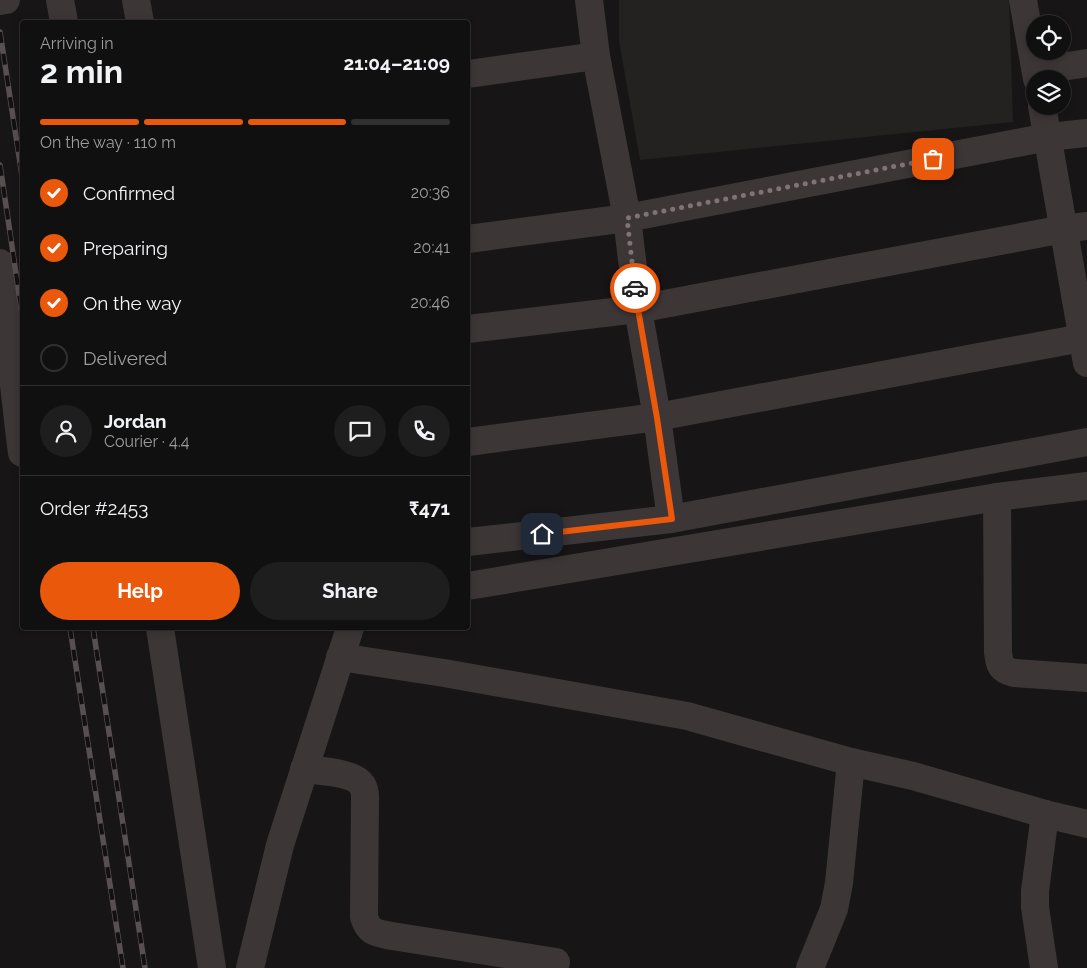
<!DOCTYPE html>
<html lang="en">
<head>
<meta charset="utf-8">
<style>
	body { margin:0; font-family:Raleway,sans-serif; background:#1e1e1e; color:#f1f3f6; height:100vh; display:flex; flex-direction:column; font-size:19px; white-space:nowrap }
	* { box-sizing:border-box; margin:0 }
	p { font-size:16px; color:#9c9d9f }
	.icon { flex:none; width:28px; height:28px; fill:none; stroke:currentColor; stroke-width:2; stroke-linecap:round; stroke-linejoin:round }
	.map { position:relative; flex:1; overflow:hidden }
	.panel { position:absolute; left:20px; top:20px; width:450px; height:610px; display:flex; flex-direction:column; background:#111010; border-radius:5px; box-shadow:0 2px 8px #0003,0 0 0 1px #303030 }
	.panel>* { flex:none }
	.buttons { position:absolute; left:1026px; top:15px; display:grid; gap:10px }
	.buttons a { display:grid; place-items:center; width:45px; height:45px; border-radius:50%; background:#111010; box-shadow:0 2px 8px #0003,0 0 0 1px #303030; font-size:25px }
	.pin { position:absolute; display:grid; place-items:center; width:42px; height:42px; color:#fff; margin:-21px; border-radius:10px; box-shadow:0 2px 8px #0006 }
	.courier { position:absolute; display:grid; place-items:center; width:50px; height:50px; margin:-25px; border:4px solid #ea580c; border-radius:50%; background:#fff; color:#222; box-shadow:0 1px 6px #0007 }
	.head em { font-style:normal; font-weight:700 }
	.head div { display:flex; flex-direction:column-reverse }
	.head { display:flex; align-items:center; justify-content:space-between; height:85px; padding:0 20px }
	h1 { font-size:32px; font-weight:700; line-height:38px }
	.bar { display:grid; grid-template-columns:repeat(4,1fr); gap:8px 5px; align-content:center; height:60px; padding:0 20px }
	.bar i { height:6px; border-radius:4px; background:#303030 }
	.bar .active { background:#ea580c }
	.bar p { grid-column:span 4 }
	.line { display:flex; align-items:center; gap:12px; padding:0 20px; border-top:1px solid #303030 }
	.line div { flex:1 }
	.round { display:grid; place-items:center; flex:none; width:52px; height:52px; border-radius:26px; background:#1e1e1e }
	ol { padding:0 20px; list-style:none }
	li { display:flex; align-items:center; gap:15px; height:55px }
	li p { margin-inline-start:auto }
	li .icon { padding:5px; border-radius:50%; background:#ea580c; color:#fff; stroke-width:4 }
	li:last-child { color:#9c9d9f }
	li i { width:28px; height:28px; border:2px solid #303030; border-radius:50% }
	.button { display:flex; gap:10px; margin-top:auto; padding:10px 20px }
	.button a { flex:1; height:58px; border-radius:30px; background:#ea580c; color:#fff; font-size:20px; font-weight:700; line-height:58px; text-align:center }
	.button a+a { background:#1e1e1e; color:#f1f3f6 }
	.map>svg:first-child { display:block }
	.built { fill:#242121 }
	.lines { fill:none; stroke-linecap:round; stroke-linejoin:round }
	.minor { stroke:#3c3637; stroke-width:28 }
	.rail-casing { stroke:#584f51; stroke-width:5.5 }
	.rail { stroke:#121010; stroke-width:4; stroke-dasharray:11; stroke-linecap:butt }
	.done { stroke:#807376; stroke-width:5; stroke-dasharray:0 9 }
	.route { stroke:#ea580c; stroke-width:6 }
</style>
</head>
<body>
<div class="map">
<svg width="1087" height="968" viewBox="0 0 1087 968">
	<rect width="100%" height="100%" fill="#171515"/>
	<path class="built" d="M619,0H1009L1013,122L640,160L619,41Z"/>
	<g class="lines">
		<g class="minor">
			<path d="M60,0L64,22"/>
			<path d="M136,0L140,22"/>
			<path d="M589,0L596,56L627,218L638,309L657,417L671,519"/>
			<path d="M1023,0L1037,79"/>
			<path d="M0,1L6,0"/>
			<path d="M1036,71L1087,63"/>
			<path d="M468,74L596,56"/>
			<path d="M1042,106L1087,363"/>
			<path d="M468,239L627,218L1048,137L1087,133"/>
			<path d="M0,263L19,429L22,453"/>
			<path d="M468,329L638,309L1064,229L1087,226"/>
			<path d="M468,442L657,417L1087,337"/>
			<path d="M997,497L998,652C1000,666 1000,669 1014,673L1087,678"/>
			<path d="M468,542L671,519L1087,442"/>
			<path d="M468,586L997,497L1087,486"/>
			<path d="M160,628L212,968"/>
			<path d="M340,657L444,673L687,716L851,762L913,776L1045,814L1087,824"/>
			<path d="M304,769C319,771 354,772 362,785C364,788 365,793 365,797L364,917C369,933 376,933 392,936L556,962"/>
			<path d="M250,968L280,845L350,628"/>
			<path d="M810,968L834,909L839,883L851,762"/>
			<path d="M1044,968L1035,907V891L1045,814"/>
		</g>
		<defs>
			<g id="rail">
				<path d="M0,32L22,176"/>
				<path d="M0,165L22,314"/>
				<path d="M70,628L123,968"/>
				<path d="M93,628L145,968"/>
			</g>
		</defs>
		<use href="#rail" class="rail-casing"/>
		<use href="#rail" class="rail"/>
	</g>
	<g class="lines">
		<path class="done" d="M635,288L627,218L933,159"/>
		<path class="route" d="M542,534L672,519L657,418L638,309L635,288"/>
	</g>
</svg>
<div class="buttons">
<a><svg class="icon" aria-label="locate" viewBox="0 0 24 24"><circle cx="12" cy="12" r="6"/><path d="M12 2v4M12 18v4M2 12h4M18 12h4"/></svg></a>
<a><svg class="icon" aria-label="layers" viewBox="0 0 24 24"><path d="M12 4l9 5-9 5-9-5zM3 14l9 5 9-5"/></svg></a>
</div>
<div class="pin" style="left:933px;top:159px;background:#ea580c"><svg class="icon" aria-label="bag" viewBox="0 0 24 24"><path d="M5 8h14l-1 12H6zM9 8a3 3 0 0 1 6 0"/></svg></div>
<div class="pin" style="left:542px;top:534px;background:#1f2937"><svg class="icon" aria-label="home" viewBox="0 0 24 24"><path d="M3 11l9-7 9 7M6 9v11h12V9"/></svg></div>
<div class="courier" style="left:635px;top:288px"><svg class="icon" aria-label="car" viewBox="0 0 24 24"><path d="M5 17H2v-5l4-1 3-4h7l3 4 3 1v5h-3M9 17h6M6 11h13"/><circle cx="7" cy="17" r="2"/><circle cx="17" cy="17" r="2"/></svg></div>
<section class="panel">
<div class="head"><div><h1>2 min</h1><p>Arriving in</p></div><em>21:04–21:09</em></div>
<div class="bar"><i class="active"></i><i class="active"></i><i class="active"></i><i></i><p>On the way · 110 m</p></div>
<ol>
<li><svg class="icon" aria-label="check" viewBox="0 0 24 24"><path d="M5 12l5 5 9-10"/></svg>Confirmed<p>20:36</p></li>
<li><svg class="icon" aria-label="check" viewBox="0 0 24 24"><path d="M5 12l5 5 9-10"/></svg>Preparing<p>20:41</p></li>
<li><svg class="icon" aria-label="check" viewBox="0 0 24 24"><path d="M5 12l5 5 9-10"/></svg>On the way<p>20:46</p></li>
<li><i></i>Delivered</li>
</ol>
<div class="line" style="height:90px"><a class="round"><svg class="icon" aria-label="person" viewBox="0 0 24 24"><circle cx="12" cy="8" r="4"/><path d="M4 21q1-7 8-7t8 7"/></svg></a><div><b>Jordan</b><p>Courier · 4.4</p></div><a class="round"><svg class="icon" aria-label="chat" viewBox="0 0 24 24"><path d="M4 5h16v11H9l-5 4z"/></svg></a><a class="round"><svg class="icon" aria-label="phone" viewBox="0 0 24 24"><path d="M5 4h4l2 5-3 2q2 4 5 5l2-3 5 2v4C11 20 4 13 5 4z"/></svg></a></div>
<div class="line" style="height:65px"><div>Order #2453</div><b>₹471</b></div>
<div class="button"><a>Help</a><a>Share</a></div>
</section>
</div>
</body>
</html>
